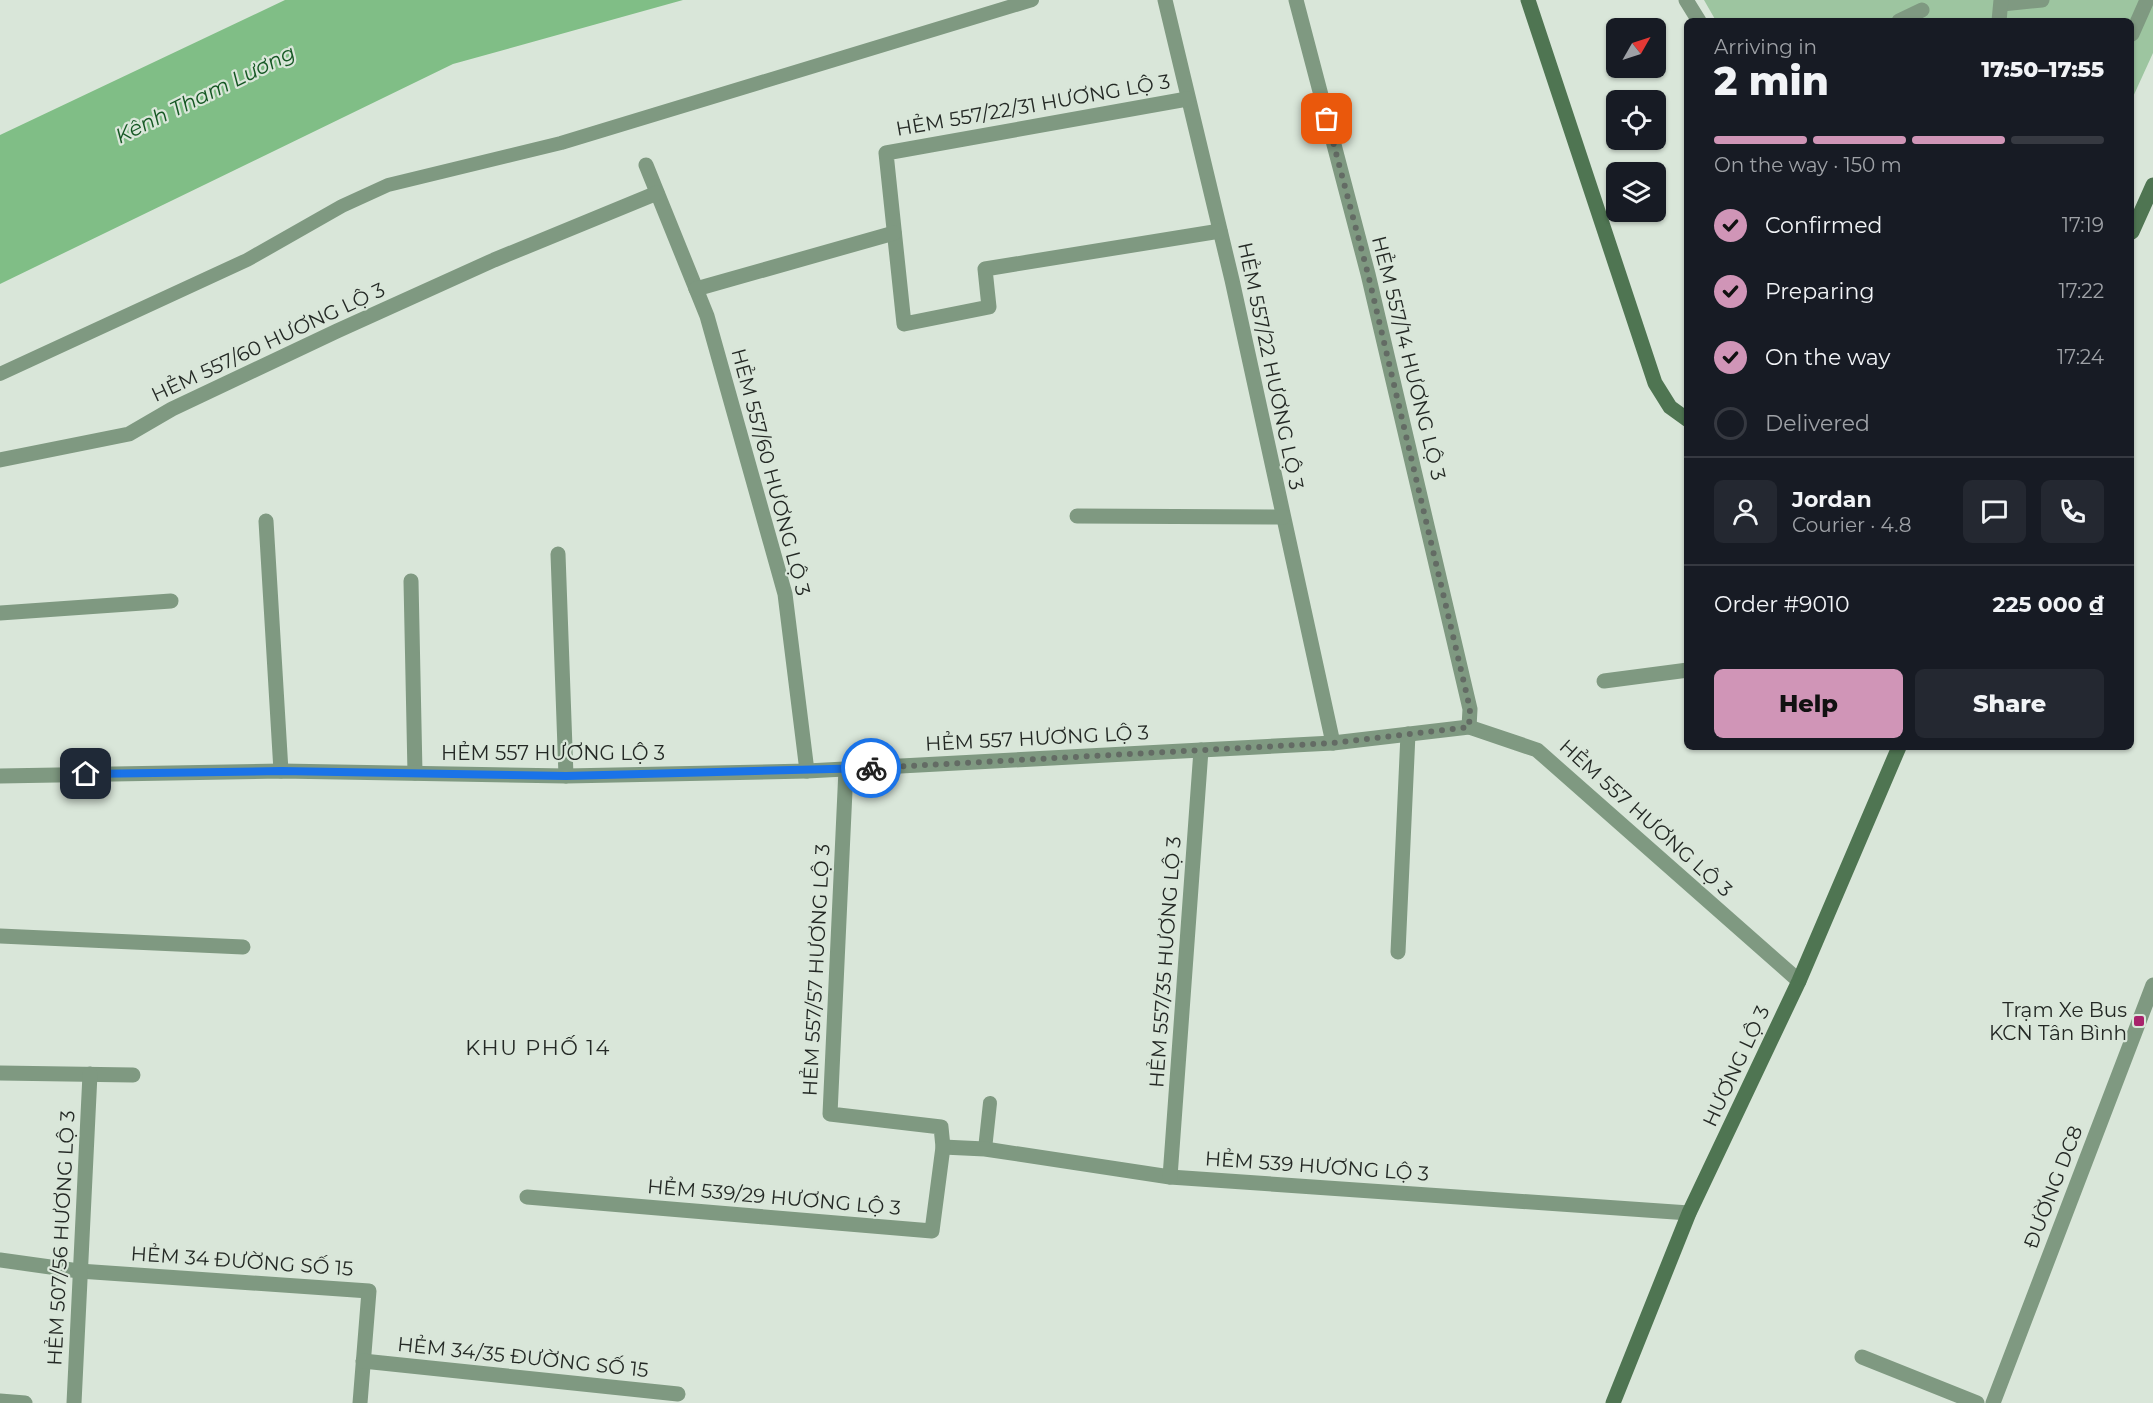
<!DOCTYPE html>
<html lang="en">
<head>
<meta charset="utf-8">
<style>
	body { margin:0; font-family:Montserrat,sans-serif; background:#242831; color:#f1f3f6; height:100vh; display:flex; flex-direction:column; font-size:22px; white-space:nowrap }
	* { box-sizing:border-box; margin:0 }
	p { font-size:20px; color:#9ea1a6 }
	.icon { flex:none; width:33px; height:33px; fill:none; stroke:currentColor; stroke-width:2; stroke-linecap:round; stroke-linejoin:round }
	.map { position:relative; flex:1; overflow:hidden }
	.drawer { position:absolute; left:1684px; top:18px; width:450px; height:732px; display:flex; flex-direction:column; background:#171b24; border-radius:9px; box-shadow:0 2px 4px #0004 }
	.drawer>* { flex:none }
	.needle { width:39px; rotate:51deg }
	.buttons { position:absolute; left:1606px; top:18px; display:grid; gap:12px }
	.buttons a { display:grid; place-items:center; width:60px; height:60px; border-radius:9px; background:#171b24; box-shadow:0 2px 4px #0004; font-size:30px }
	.pin { position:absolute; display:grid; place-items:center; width:51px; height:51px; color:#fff; margin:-26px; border-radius:12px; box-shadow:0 3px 9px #0006 }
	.courier { position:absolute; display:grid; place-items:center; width:60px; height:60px; margin:-30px; border:4px solid #1a73e8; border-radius:50%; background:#fff; color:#222; box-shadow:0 2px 8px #0007 }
	.summary em { font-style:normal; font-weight:800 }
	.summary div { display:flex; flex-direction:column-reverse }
	.summary { display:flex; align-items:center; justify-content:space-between; height:102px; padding:0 30px }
	h1 { font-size:39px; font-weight:800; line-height:45px }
	.bar { display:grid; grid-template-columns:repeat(4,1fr); gap:9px 6px; align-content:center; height:72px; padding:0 30px }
	.bar i { height:8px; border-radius:4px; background:#363941 }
	.bar .selected { background:#d095b7 }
	.bar p { grid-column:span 4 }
	.line { display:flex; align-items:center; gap:15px; padding:0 30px; border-top:2px solid #363941 }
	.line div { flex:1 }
	.round { display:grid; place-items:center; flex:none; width:63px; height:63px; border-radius:9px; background:#242831 }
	ol { padding:0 30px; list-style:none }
	li { display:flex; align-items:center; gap:18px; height:66px }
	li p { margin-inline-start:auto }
	li .icon { padding:6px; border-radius:50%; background:#d095b7; color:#111; stroke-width:4 }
	li:last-child { color:#9ea1a6 }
	li i { width:33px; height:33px; border:3px solid #363941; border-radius:50% }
	.primary-button { display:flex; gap:12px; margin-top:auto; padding:12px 30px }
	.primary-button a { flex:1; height:69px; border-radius:9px; background:#d095b7; color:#111; font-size:24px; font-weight:800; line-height:69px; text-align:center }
	.primary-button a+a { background:#242831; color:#f1f3f6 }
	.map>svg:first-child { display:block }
	.green { fill:#9dc5a0 }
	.water { fill:#80be86 }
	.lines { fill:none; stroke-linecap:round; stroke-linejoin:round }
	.lane { stroke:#7f9981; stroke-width:14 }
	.street { stroke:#7f9981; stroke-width:15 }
	.secondary { stroke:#4f7552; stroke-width:15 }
	.done { stroke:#636b64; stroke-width:6; stroke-dasharray:0 10.8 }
	.route { stroke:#1a73e8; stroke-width:8 }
	.poi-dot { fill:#a8226b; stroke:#d9e6d9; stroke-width:2 }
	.labels { text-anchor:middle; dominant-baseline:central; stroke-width:4.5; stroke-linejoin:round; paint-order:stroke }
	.street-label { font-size:20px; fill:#242925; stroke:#d9e6d9 }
	.poi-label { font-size:20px; fill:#242925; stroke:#d9e6d9; text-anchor:end }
	.water-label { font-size:21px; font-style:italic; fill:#155723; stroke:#d9e6d9 }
	.neighbourhood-label { font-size:21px; letter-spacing:1.5px; fill:#242925; stroke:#d9e6d9 }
</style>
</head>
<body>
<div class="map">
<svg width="2153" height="1403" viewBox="0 0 2153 1403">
	<rect width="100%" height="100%" fill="#d9e6d9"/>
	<path class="green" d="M1704,0H2153V53L2132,99V21H1716Z"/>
	<path class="water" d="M285,0H683L453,64L0,284V135Z"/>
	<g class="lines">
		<g class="lane">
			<path d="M0,374L247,260L342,206L388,185L561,143L1032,0"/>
			<path d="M985,1149L990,1103"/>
		</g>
		<g class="street">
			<path d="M1165,0L1232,280L1333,743"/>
			<path d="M1296,0L1368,274L1470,709L1469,727"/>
			<path d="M1686,0L1699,21"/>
			<path d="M2002,4L2042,0"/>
			<path d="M1899,21L1922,10"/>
			<path d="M1999,21L2001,0"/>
			<path d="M2132,34L2147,0"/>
			<path d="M1187,99L886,153L904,324L989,307L985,269L1220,231"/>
			<path d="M646,165L707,316L785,594L807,771"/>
			<path d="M696,289L894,233"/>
			<path d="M0,460L129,434L172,409L337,331L494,260L657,193"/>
			<path d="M1077,516L1283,517"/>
			<path d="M266,521L281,771"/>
			<path d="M558,554L566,776"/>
			<path d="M411,581L415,773"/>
			<path d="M0,613L171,601"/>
			<path d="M1604,681L1688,670"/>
			<path d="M0,776L281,771L566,776L807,771L1333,743L1469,727L1537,750L1799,981"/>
			<path d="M0,936L243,947"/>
			<path d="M1398,952L1408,734"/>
			<path d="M0,1073L133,1075"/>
			<path d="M943,1147L985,1149L1170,1177L1689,1213"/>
			<path d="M1170,1177L1201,750"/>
			<path d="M527,1197L932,1231L943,1147L941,1127L830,1114L846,769"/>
			<path d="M0,1260L79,1271L369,1291L360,1403"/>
			<path d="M1862,1357L1977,1403"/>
			<path d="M363,1361L678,1394"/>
			<path d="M0,1401L25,1403"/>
			<path d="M74,1403L90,1074"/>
			<path d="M1993,1403L2153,985"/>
		</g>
		<g class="secondary">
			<path d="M1528,0L1655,383L1670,407L1688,420"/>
			<path d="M2132,232L2153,185"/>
			<path d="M1613,1403L1689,1213L1799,981L1899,747"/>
		</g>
	</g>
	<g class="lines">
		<path class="done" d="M871,768L1333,743L1469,727L1470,709L1465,687L1368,274L1327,119"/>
		<path class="route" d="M86,774L281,771L566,776L871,768"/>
	</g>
	<rect class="poi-dot" x="2133" y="1015" width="12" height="12" rx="3"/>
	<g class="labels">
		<g class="street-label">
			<text transform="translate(1033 105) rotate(-10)">HẺM 557/22/31 HƯƠNG LỘ 3</text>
			<text transform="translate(268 342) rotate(-25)">HẺM 557/60 HƯƠNG LỘ 3</text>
			<text transform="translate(1409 358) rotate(76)">HẺM 557/14 HƯƠNG LỘ 3</text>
			<text transform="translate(1271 366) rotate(78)">HẺM 557/22 HƯƠNG LỘ 3</text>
			<text transform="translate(771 472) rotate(75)">HẺM 557/60 HƯƠNG LỘ 3</text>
			<text transform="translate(1037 738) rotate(-3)">HẺM 557 HƯƠNG LỘ 3</text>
			<text x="553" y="753">HẺM 557 HƯƠNG LỘ 3</text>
			<text transform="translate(1646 818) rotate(42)">HẺM 557 HƯƠNG LỘ 3</text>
			<text transform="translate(1165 962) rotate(-86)">HẺM 557/35 HƯƠNG LỘ 3</text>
			<text transform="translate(816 970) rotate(-87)">HẺM 557/57 HƯƠNG LỘ 3</text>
			<text transform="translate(1736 1066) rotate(-65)">HƯƠNG LỘ 3</text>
			<text transform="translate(1317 1166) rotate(4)">HẺM 539 HƯƠNG LỘ 3</text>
			<text transform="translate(2053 1187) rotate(-69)">ĐƯỜNG DC8</text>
			<text transform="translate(774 1197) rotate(5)">HẺM 539/29 HƯƠNG LỘ 3</text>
			<text transform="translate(61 1238) rotate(-87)">HẺM 507/56 HƯƠNG LỘ 3</text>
			<text transform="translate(242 1261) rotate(4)">HẺM 34 ĐƯỜNG SỐ 15</text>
			<text transform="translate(523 1357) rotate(6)">HẺM 34/35 ĐƯỜNG SỐ 15</text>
		</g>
		<g class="poi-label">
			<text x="2127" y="1010">Trạm Xe Bus<tspan x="2127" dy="23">KCN Tân Bình</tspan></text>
		</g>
		<g class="water-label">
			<text transform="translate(205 94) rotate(-26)">Kênh Tham Lương</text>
		</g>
		<g class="neighbourhood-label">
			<text x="538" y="1047">KHU PHỐ 14</text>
		</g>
	</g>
</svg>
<div class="buttons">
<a><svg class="needle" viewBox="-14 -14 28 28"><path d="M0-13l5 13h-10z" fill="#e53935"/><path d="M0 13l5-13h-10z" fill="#9ea1a6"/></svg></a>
<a><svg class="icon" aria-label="locate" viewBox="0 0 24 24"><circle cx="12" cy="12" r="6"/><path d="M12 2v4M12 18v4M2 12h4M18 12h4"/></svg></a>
<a><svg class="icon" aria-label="layers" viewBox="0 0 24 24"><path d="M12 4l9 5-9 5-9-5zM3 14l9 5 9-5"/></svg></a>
</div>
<div class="pin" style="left:1327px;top:119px;background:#ea580c"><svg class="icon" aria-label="bag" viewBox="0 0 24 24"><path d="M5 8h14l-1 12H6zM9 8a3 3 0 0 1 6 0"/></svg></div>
<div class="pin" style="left:86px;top:774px;background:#1f2937"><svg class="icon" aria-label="home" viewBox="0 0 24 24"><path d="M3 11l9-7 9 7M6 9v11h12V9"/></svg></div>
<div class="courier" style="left:871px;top:768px"><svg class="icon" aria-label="bike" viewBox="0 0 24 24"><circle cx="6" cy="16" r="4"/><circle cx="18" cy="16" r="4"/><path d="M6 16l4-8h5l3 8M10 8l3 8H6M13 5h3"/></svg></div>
<section class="drawer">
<div class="summary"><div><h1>2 min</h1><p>Arriving in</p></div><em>17:50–17:55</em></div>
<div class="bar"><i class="selected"></i><i class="selected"></i><i class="selected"></i><i></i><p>On the way · 150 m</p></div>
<ol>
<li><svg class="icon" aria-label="check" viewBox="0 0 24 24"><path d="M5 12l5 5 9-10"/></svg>Confirmed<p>17:19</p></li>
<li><svg class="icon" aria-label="check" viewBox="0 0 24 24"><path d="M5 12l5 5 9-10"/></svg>Preparing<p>17:22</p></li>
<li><svg class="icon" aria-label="check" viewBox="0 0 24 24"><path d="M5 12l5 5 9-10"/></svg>On the way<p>17:24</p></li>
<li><i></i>Delivered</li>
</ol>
<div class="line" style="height:108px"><a class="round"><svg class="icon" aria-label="person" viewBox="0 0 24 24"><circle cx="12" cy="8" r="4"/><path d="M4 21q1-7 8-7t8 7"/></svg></a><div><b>Jordan</b><p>Courier · 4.8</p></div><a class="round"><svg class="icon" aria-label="chat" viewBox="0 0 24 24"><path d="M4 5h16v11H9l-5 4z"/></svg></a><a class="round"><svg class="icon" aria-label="phone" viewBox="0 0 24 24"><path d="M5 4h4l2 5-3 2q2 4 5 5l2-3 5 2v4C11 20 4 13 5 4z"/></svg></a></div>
<div class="line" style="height:78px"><div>Order #9010</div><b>225 000 ₫</b></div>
<div class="primary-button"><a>Help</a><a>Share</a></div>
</section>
</div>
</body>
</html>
